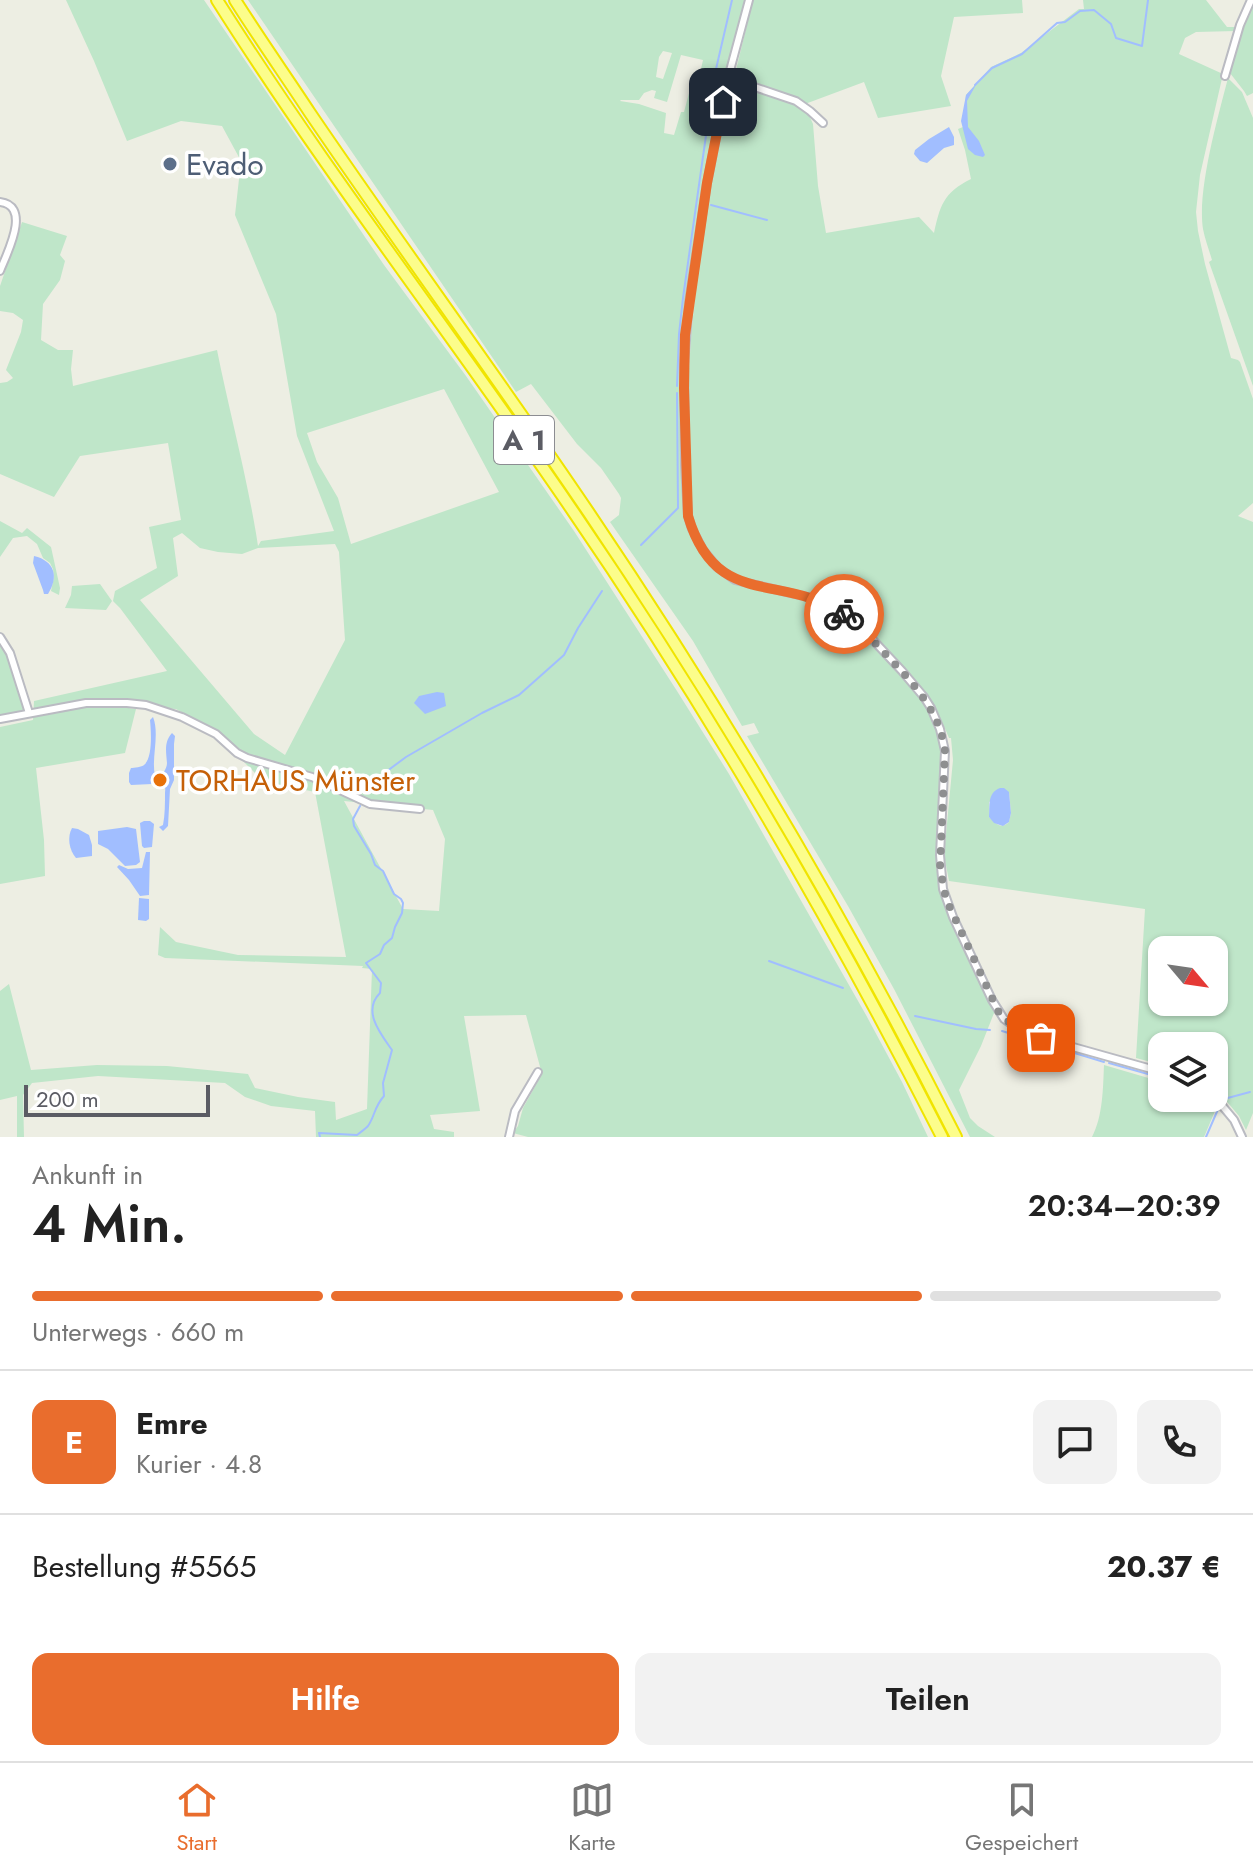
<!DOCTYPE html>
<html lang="de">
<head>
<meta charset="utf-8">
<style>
	body { margin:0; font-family:Jost,sans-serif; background:#f2f2f2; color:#222; height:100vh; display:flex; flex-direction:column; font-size:30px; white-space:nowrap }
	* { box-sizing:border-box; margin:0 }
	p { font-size:26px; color:#767676 }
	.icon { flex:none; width:44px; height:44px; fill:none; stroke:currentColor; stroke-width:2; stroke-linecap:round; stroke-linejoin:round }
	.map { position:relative; height:1137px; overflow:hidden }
	.details { display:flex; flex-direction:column; background:#fff; flex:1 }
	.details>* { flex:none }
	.needle { width:52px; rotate:119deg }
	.buttons { position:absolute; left:1148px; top:936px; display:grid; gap:16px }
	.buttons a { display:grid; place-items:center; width:80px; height:80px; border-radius:16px; background:#fff; box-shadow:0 2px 6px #0004; font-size:40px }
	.scale { position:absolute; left:24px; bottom:20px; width:186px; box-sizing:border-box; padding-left:8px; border:4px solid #5b5c64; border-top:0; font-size:22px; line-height:28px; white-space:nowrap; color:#5b5c64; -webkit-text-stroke:6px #fff; paint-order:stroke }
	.pin { position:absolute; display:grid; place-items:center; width:68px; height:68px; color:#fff; margin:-34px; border-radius:16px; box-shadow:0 4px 12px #0006 }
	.courier { position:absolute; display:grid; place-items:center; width:80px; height:80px; margin:-40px; border:6px solid #e96d2d; border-radius:50%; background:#fff; color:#222; box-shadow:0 2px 10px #0007 }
	.headline em { font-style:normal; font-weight:600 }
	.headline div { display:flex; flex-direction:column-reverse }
	.headline { display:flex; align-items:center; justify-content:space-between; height:136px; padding:0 32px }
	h1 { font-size:52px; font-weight:600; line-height:60px }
	.bar { display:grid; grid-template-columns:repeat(4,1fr); gap:12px 8px; align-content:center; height:96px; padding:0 32px }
	.bar i { height:10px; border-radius:6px; background:#e0e0e0 }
	.bar .current { background:#e96d2d }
	.bar p { grid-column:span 4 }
	.line { display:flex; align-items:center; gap:20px; padding:0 32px; border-top:2px solid #e0e0e0 }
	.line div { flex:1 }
	.round { display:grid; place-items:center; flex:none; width:84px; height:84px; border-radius:16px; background:#f2f2f2 }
	.button { display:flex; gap:16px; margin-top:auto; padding:16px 32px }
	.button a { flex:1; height:92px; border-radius:16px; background:#e96d2d; color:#fff; font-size:32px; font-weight:600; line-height:92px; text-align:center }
	.button a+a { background:#f2f2f2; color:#222 }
	.dock { display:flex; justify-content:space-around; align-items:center; height:112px; border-top:2px solid #e0e0e0; background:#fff; font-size:22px; color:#767676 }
	.dock a { display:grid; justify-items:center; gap:4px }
	.dock .current { color:#e96d2d }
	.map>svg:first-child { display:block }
	.green { fill:#bfe6c9; fill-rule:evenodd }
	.water { fill:#a1beff }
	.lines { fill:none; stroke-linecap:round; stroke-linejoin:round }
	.stream { stroke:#a1beff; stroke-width:2 }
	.minor-casing { stroke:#babbc2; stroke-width:10 }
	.motorway-casing { stroke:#f0e400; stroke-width:14 }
	.minor { stroke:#fff; stroke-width:6 }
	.motorway { stroke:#fcfd8b; stroke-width:10 }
	.done { stroke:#8e8f90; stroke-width:8; stroke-dasharray:0 14.4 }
	.route { stroke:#e96d2d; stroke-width:10 }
	.service-dot { fill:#5c6f8a; stroke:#fff; stroke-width:3 }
	.food-dot { fill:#e8710a; stroke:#fff; stroke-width:3 }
	.labels { text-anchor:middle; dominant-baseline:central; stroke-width:7; stroke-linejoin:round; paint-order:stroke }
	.shield { fill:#fff; stroke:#8c8d92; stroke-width:2 }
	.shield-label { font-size:28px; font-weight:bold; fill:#5b5c64 }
	.service-label { font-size:30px; fill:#4e5e75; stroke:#fff; text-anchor:start }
	.food-label { font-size:30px; fill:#c56008; stroke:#fff; text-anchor:start }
</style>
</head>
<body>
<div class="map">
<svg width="1253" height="1137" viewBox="0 0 1253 1137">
	<rect width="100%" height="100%" fill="#edeee3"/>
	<g class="green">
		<path d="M66,0H204L384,265L466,376L574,531L677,691L729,774L866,1015L902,1082L928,1137H528L513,1133L518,1126L523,1108L542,1074L526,1015L464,1016L480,1111L430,1115L434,1129L454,1132V1137H316L315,1111L271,1106L245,1097L225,1083L98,1076L32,1083L23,1095L24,1137H17V1096L0,1100V991L9,984L31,1070L97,1065L167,1066L248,1074L255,1088L298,1097L335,1102L336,1120L367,1109L372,969L362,968L363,966L165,958L158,955L160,927L176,942L238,955L346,957L315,792L268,782L257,775L242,760L246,756L222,735L176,709L113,706L136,709L125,753L36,768L44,840L45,876L0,884V727L33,720L34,701L167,671L120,608L113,601L115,591L157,568L149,527L181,520L168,443L80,456L54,497L0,474V383L7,382L13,378L6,370L21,332L23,320L13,313L0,311V286L22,222L67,236L60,255L65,261L60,280L43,304L41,340L58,350H73L71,369L73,386L217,350C230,415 248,480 258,546L261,541L334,531L297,436L276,314L235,215L241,161L222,126L181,121L127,141L94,61ZM444,389L499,492L351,544L338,498L317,462L307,433ZM182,533L200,548L218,552L242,554L258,548L335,544L339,552L345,640L285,755L254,734L140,600L178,576L173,538ZM344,801L433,810L445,839L439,911L403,909Z"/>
		<path d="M248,0H746L727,72L707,164L684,322L681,387L686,504L703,550L735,580L827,603L873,640L931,708L945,751L940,855L943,889L996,1008L981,1046L959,1090L970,1118L978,1126L995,1137H970L894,989L848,906L747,736L759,733L754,723L742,726L693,641L610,522L619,515L621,498L619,494L601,468L577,444L531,384L516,392ZM663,51L672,53L663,79L656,77L659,57ZM681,55L703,60L701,69L709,71L708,78L697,76L693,78L684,112H681L674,135L664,133L666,113L639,104L620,101L621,100H639L644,93L652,90L656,91L654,98L667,102Z"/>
		<path d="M753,0H1022L1023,13L954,17L941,76L951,106L878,118L864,82L805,104C783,89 757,86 735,74Z"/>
		<path d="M1083,0H1206L1227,27H1236V31L1196,32L1185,38L1179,54L1223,74L1200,175L1196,212L1198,231L1205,264L1231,358L1238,360L1240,362L1253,399V503L1238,516L1253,522V1113L1246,1130L1239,1116L1223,1097V1095L1214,1089V1046H1162V1065L1136,1058L1145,909L949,881L944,855L953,760L951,738H949C934,699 908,670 879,641C858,620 839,602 810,593C780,584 744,586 718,564C705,553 694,535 691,518C685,490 687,450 687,421C689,310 706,193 732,84L741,86L789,102L808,113L813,124L818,186L826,233L919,217L934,233C940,206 943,193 971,179L965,150L958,129L963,127L966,95L991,67L1021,53L1079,9H1084ZM1009,792L1011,813L1009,822C1001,830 995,823 989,817V802ZM1162,950H1214V1002H1162Z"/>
		<path d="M1253,4V93L1247,96L1244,91L1230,73L1241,32Z"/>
		<path d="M1228,78L1242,92L1253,118V386L1209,262L1212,260C1209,250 1205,239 1203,229C1197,190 1218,117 1228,78Z"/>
		<path d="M0,521L22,533L27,528L51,547L60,588L59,595L51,591L54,577L53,569L50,563L43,558L37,544L27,536L13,538L0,557Z"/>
		<path d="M100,584L112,601L106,610L65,608L71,595L72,586Z"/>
		<path d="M0,641L4,645L29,718L0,721Z"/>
		<path d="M1104,1065L1162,1082V1098H1203L1215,1111L1204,1137H1092C1103,1116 1103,1088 1104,1065Z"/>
	</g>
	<g class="water">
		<path d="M977,83L967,101L968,127L979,141L985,155L983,157L975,155L968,149L961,121L966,95Z"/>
		<path d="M949,127L954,137V145L944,148L927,163L920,161L914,154L915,150L929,139Z"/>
		<path d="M34,556C55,561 59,577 48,594H44L43,590L33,563Z"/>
		<path d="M437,692L444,693L446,706L425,714L414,703L419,696Z"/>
		<path d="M153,717C160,735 151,757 155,776L153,777L152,784L131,785L129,782V773L131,768C134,768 142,767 144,765C153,758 151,730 150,720Z"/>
		<path d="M172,733L175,736L174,744V780L170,789L168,826L163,831L159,827L163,825C165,815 165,803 165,793C166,783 164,790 162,781C161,773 167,770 167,763C166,751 164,742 172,733Z"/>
		<path d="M1000,788H1004L1009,792L1011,813L1009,822L1003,826L994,823L989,817C990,806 987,793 1000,788Z"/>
		<path d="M144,821H150L154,824L152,847L144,848L142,846L140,823Z"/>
		<path d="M127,827L136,829L140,862L136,865L125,866L108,849L98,844V831Z"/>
		<path d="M72,828L78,829L89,835L92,845V856L76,858C69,850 67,837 72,828Z"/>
		<path d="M146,852H150L149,895L140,896L129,880L117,867L119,865L128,869L142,868Z"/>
		<path d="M139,898L149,899V919L146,921L138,920Z"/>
	</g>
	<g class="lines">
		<g class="stream">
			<path d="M716,69L732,0"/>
			<path d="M975,85L992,68L1022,54L1057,23L1065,22L1080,11L1094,10L1111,24L1116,38L1142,46L1148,0"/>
			<path d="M711,205L767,220"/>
			<path d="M677,386L679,334L683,298L714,79"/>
			<path d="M641,545L678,508L677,393"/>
			<path d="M367,791L375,780L406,757L482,713L519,695L564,655L578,628L602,591"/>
			<path d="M769,961L843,988"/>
			<path d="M915,1016L976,1029L990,1030"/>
			<path d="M1002,1031L1104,1062"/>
			<path d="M1109,1063L1162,1078"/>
			<path d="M1208,1098L1209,1100"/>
			<path d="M1224,1099L1250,1092"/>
			<path d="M320,1137L319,1133L357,1135C361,1132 365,1129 368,1126C375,1116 374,1107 384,1096L383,1083L392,1050C380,1033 362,1011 380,993L381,983L366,963L380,954L384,945L392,938L395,927L402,913L403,903L401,899L394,894L383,871L375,865L371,854L354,826L353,819L360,806"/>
			<path d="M1206,1137L1219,1107"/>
		</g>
		<defs>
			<g id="minor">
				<path d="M749,0L728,78L707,183L689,302L684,365L685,465L688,516L692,529L703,550L717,567L735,580L816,599L846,615L873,640L902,671L924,697L931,708L940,729L945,751L940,855L943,889L953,917L992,1000L1004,1019L1018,1029L1041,1038L1162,1072"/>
				<path d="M1225,76L1240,25L1251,0"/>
				<path d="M728,78L796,101L810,111L823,123"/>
				<path d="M0,202C32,206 7,253 0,271"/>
				<path d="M0,637L10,653L29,713"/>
				<path d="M0,719L86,703H127L146,705L182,717L216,734L237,753L247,758L312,777L370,804L420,809"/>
				<path d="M1214,1096L1234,1120L1242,1137"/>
				<path d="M509,1137L515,1111L538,1072"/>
			</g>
			<g id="motorway">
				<path d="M217,0C327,174 454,337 570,507C708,708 831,919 942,1137"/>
				<path d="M235,0C259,38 285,75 310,113C401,247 498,378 589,513C724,713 847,921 956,1137"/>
			</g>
		</defs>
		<use href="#minor" class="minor-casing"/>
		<use href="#motorway" class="motorway-casing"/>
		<use href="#minor" class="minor"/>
		<use href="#motorway" class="motorway"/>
	</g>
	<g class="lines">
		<path class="done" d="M844,614C861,628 876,643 890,659C916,686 940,713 945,751L940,868L946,899L1000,1015L1018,1029L1041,1038"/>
		<path class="route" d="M723,102L707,183L685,335L684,388L688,516C716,610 780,572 844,614"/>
	</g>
	<circle class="service-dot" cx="170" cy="164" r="8"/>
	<circle class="food-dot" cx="160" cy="780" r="8"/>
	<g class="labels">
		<rect class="shield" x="494" y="416" width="60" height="48" rx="6"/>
		<g class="shield-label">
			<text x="524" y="440">A 1</text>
		</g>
		<g class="service-label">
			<text x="186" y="164">Evado</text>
		</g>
		<g class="food-label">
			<text x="176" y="780">TORHAUS Münster</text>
		</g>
	</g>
</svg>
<div class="buttons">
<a><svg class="needle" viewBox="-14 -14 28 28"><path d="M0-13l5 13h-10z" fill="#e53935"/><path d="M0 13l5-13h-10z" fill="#767676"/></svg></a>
<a><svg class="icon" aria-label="layers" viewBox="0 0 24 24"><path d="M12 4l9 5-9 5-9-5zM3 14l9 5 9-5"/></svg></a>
</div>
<div class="scale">200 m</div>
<div class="pin" style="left:1041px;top:1038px;background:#ea580c"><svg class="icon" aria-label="bag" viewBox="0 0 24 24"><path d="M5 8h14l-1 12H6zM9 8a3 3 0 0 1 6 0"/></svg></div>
<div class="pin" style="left:723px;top:102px;background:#1f2937"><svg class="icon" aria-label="home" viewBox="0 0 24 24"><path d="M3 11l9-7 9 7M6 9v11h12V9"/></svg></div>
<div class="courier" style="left:844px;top:614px"><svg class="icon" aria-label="bike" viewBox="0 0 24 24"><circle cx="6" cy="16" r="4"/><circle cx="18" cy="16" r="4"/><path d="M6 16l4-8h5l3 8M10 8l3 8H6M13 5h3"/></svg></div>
</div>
<section class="details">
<div class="headline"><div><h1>4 Min.</h1><p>Ankunft in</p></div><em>20:34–20:39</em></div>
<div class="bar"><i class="current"></i><i class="current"></i><i class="current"></i><i></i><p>Unterwegs · 660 m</p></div>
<div class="line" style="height:144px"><b class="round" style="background:#e96d2d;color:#fff">E</b><div><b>Emre</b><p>Kurier · 4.8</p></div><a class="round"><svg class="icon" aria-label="chat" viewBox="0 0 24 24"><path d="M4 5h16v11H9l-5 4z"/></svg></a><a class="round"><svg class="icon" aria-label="phone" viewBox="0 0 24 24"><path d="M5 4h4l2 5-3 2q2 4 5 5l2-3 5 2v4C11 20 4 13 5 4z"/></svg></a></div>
<div class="line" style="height:104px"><div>Bestellung #5565</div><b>20.37 €</b></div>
<div class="button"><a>Hilfe</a><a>Teilen</a></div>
</section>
<nav class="dock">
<a class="current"><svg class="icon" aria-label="home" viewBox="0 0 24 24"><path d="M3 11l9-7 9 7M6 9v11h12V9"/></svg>Start</a>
<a><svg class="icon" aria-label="map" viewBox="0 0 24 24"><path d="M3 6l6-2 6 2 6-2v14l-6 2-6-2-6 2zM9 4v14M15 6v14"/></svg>Karte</a>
<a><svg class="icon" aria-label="saved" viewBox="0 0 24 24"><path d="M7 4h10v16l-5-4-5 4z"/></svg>Gespeichert</a>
</nav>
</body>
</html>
